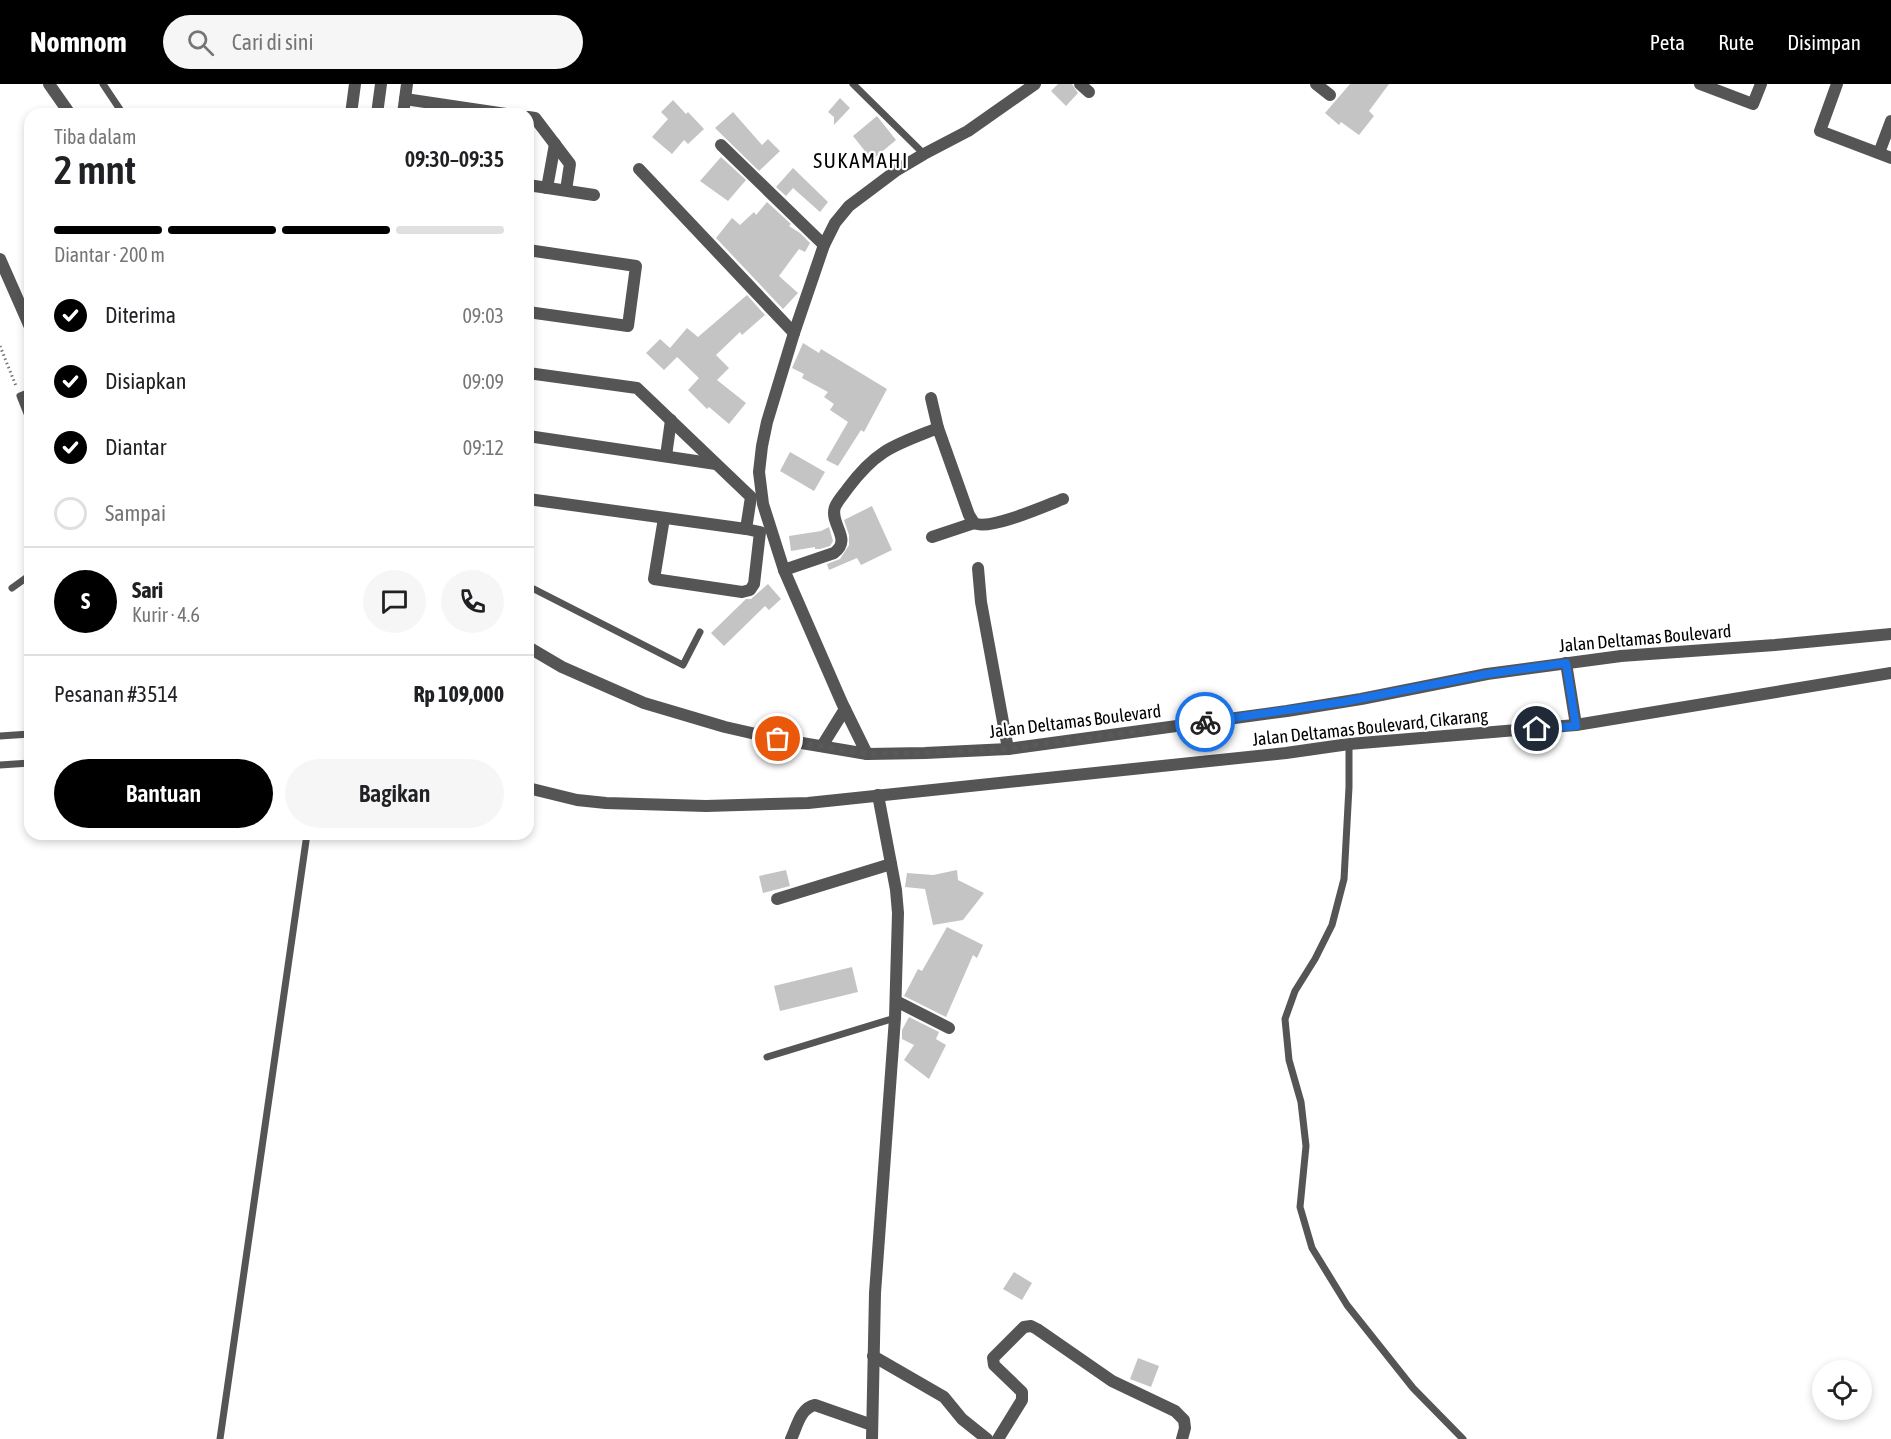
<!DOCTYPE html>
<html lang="id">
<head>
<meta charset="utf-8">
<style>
	body { margin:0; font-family:"Asap Condensed",sans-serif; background:#f6f6f6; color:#202124; height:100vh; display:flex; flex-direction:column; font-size:22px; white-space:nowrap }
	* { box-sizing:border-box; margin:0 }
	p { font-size:20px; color:#757577 }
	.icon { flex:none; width:33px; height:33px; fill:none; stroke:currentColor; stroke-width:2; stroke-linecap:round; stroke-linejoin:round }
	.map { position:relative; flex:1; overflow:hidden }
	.panel { position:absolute; left:24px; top:24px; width:510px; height:732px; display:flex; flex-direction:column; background:#fff; border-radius:18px; box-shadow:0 3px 9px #0003 }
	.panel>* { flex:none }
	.fabs { position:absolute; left:1812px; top:1276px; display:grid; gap:12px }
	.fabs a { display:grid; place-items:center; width:60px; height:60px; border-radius:50%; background:#fff; box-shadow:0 3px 9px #0003; font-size:30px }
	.pin { position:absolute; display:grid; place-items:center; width:51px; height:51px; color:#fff; margin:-26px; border:3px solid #fff; border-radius:50%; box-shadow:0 2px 6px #0007 }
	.courier { position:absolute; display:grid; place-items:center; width:60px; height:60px; margin:-30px; border:4px solid #1a73e8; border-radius:50%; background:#fff; color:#222; box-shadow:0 2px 8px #0007 }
	.summary em { font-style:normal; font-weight:600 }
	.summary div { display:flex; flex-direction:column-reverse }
	.summary { display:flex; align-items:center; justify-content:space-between; height:102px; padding:0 30px }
	h1 { font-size:39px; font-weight:600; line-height:45px }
	.bar { display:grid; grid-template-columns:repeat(4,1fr); gap:9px 6px; align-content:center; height:72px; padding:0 30px }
	.bar i { height:8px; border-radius:4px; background:#e0e0e0 }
	.bar .active { background:#000 }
	.bar p { grid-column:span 4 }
	.line { display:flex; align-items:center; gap:15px; padding:0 30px; border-top:2px solid #e0e0e0 }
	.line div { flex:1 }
	.round { display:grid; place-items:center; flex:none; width:63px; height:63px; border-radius:32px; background:#f6f6f6 }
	ol { padding:0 30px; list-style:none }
	li { display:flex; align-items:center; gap:18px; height:66px }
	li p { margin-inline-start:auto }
	li .icon { padding:6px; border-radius:50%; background:#000; color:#fff; stroke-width:4 }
	li:last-child { color:#757577 }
	li i { width:33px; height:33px; border:3px solid #e0e0e0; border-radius:50% }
	.button { display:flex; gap:12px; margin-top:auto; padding:12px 30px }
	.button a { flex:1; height:69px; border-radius:36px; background:#000; color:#fff; font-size:24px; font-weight:600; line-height:69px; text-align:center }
	.button a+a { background:#f6f6f6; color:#202124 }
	header { display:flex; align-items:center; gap:36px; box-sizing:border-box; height:84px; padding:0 30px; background:#000; color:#fff }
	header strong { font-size:28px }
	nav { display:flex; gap:33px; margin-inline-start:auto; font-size:21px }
	.search { width:420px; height:54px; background:#f6f6f6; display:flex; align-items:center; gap:15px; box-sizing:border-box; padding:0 21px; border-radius:33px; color:#757577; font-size:22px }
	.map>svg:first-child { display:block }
	.building { fill:#c4c4c4 }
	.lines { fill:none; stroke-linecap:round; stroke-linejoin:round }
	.path { stroke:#777; stroke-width:3; stroke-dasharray:1.5 3; stroke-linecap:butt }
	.service { stroke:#555; stroke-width:7 }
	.minor { stroke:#555; stroke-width:12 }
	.tertiary { stroke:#555; stroke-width:12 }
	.done { stroke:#595959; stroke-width:6; stroke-dasharray:0 10.8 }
	.route { stroke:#1a73e8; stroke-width:8 }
	.labels { text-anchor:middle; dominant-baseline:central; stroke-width:4.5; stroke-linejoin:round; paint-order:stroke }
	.street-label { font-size:18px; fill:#000; stroke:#fff }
	.quarter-label { font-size:21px; letter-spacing:1.5px; fill:#000; stroke:#fff }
</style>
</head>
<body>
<header>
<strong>Nomnom</strong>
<div class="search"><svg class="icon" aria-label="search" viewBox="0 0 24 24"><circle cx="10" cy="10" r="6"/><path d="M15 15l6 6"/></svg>Cari di sini</div>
<nav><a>Peta</a><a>Rute</a><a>Disimpan</a></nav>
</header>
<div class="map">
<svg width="1891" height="1355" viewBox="0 0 1891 1355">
	<rect width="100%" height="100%" fill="#fff"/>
	<g class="building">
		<path d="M1058,0H1072L1078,9L1066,22L1051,7Z"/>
		<path d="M1350,0H1389L1369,27L1374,32L1359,51L1341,38L1339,41L1325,29Z"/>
		<path d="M840,14L850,24L834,41V33L828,28Z"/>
		<path d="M673,16L686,30L688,28L704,45L688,60L684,56L672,70L652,53L668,35L661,28Z"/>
		<path d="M733,28L762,61L768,55L780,67L759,87L715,44Z"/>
		<path d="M877,32L896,56L872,76L853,52Z"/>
		<path d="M721,73L746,96L728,117L700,97Z"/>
		<path d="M793,84L828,118L820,128L793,104L786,112L776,103Z"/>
		<path d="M767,118L791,140L789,142L800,149L810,159L805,168L799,165L779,192L798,209L783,225L716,154L732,134L740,141L754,128L756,131Z"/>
		<path d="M747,211L765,231L742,251L740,248L716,271L729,284L717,296L746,319L729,340L709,323L707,325L688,306L699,294L677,273L664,286L646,269L660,255L670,264L687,244L698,253Z"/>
		<path d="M803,259L819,269L821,265L887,305L864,348L861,346L838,382L826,376L848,338L830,326L834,320L824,313L828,308L802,294L804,290L792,284Z"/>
		<path d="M790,368L825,388L814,407L780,387Z"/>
		<path d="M872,422L892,466L861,481L857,474L829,486L827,480L840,475L849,461V451L844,436Z"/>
		<path d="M829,443L833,457L830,462L820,465H815V463L791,467L789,452L821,447Z"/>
		<path d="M768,500L781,515L769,526L765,522L724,562L711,549L746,515H751Z"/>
		<path d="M786,786L790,802L763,809L759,792Z"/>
		<path d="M957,786L958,796L984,809L963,836L933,841L925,805L905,803L907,789L933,791Z"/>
		<path d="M947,843L983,861L977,874L973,871L946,933L904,912L918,885L922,887Z"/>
		<path d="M852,883L858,908L780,927L774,902Z"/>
		<path d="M909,933L939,948L936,955L946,961L929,995L904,976L914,961L902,955V946Z"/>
		<path d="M1014,1188L1032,1199L1022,1216L1003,1205Z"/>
		<path d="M1138,1274L1159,1282L1151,1303L1130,1295Z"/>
	</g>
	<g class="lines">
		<path class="path" d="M0,262L16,302"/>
		<g class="service">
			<path d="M103,0L123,30"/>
			<path d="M853,0L924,70"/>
			<path d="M30,308L20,312L30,337"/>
			<path d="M528,502L683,581L700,548"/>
			<path d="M12,504L30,491"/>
			<path d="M0,652L30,650"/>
			<path d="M1349,660V703L1344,795L1332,841L1315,875L1295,907L1285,935L1289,976L1301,1018L1306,1062L1300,1123L1312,1164L1347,1221L1413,1304L1463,1355"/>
			<path d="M0,681L30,679"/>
			<path d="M767,973L895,934"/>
			<path d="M220,1355L307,750"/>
		</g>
		<g class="minor">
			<path d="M1080,0L1089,8"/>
			<path d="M1316,0L1330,11"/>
			<path d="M1700,0L1753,20L1761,0"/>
			<path d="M1837,0L1820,47L1891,74"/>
			<path d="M405,15L506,30"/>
			<path d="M351,30L355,0"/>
			<path d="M377,30L381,0"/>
			<path d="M403,30L407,0"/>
			<path d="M528,33L535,34L570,80L566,106"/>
			<path d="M721,61L824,161"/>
			<path d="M1879,69L1891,37"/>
			<path d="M639,85L794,249"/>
			<path d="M528,101L594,111"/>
			<path d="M547,104L555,60"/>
			<path d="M528,166L636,182L628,242L528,228"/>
			<path d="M528,289L637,304L751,413L746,445L760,448L754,500L750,506L742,508L654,495L664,434"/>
			<path d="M931,314L938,344"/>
			<path d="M528,352L716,380"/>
			<path d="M666,372L671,336"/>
			<path d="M528,415L746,445"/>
			<path d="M932,453L974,439"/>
			<path d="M978,484L981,518L1008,665"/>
			<path d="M784,486L834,469C853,455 829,440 835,423C838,416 844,410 848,404C877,365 895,361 938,344L969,431L974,439C989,447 1045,422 1063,415"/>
			<path d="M867,670L842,619L784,486L763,420L759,388L762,362L767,338L794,249L824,161L835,139L849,122L897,86L924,70L968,47L1035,0"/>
			<path d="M777,815L891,780"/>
			<path d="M896,917L949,944"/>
			<path d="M873,1272L944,1313L962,1335L987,1355"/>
			<path d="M791,1355C797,1343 800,1324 815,1321L872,1341"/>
			<path d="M998,1355L1022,1316V1308L994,1281L993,1274L1024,1243L1031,1242L1037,1245L1112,1297L1175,1327L1184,1336L1185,1344L1182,1355"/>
		</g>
		<g class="tertiary">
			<path d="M49,0L70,30"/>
			<path d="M0,175L30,243"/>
			<path d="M528,563L562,583L644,619L725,643L778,655L867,670L925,669L1008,665L1287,627L1361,615L1487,590L1621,572L1775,561L1891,550"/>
			<path d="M1566,579L1576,641"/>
			<path d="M822,662L845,625"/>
			<path d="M528,704L577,716L606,719L706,722L808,719L1286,669L1349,660L1576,641L1891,589"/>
			<path d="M872,1355L875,1209L895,934L898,829L896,806L878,711"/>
		</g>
	</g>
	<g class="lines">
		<path class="done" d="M778,655L867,670L925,669L1008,665L1205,638"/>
		<path class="route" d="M1205,638L1343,618L1487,590L1566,579L1576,642L1537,645"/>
	</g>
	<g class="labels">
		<g class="street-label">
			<text transform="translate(1645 554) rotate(-5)">Jalan Deltamas Boulevard</text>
			<text transform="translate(1075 637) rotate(-7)">Jalan Deltamas Boulevard</text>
			<text transform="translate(1370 643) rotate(-6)">Jalan Deltamas Boulevard, Cikarang</text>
		</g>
		<g class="quarter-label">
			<text x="861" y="76">SUKAMAHI</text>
		</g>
	</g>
</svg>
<div class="fabs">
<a><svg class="icon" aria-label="locate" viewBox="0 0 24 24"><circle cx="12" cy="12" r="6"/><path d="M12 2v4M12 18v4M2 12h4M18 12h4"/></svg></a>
</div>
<div class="pin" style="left:778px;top:655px;background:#ea580c"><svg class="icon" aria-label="bag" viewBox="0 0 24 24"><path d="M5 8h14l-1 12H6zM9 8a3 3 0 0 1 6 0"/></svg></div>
<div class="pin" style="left:1537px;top:645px;background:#1f2937"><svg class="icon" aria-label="home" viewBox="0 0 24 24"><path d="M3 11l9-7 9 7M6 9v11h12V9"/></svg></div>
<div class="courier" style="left:1205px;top:638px"><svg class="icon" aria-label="bike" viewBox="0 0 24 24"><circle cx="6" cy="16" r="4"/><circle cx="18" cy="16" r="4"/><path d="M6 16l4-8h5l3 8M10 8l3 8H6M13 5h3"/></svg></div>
<section class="panel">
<div class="summary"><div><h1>2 mnt</h1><p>Tiba dalam</p></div><em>09:30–09:35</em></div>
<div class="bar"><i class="active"></i><i class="active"></i><i class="active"></i><i></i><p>Diantar · 200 m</p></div>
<ol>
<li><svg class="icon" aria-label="check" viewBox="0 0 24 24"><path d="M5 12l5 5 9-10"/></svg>Diterima<p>09:03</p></li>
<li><svg class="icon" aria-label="check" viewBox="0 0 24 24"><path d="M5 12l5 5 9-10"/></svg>Disiapkan<p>09:09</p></li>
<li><svg class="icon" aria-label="check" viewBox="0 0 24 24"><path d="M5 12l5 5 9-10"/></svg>Diantar<p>09:12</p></li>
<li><i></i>Sampai</li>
</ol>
<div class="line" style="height:108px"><b class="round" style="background:#000;color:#fff">S</b><div><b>Sari</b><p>Kurir · 4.6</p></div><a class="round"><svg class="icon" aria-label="chat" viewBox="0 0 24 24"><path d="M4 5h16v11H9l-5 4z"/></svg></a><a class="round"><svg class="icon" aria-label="phone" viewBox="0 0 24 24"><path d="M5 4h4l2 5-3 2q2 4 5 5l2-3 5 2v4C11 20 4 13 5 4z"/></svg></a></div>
<div class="line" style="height:78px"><div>Pesanan #3514</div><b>Rp 109,000</b></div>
<div class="button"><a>Bantuan</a><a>Bagikan</a></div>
</section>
</div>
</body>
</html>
